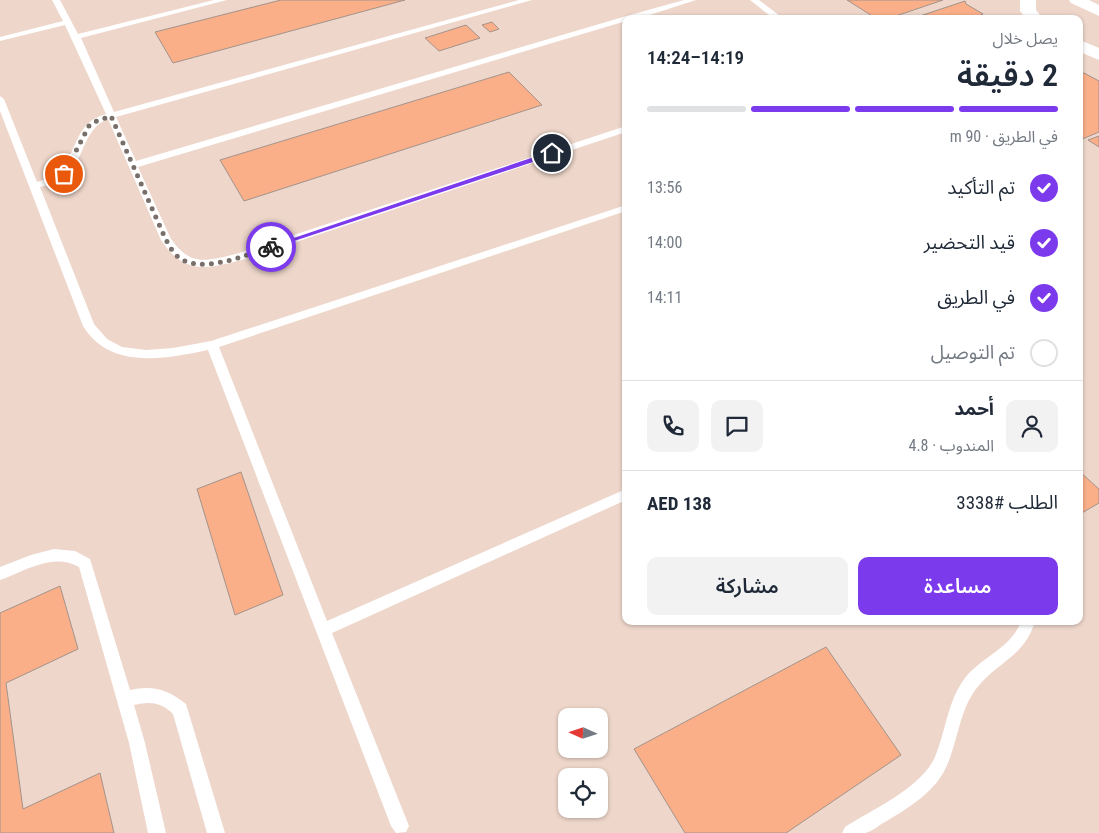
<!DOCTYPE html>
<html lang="ar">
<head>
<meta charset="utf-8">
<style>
	body { margin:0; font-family:"Roboto Condensed","Noto Sans Arabic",sans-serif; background:#f2f2f3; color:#1f2937; direction:rtl; height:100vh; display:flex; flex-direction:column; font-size:19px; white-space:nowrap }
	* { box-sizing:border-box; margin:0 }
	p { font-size:16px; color:#747a83 }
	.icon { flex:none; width:28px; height:28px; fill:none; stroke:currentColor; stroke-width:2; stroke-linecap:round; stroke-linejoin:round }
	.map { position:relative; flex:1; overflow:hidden; direction:ltr }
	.drawer { position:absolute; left:622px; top:15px; width:461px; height:610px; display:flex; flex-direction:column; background:#fff; border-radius:10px; box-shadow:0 1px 4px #0004; direction:rtl }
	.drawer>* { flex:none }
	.needle { width:32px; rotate:273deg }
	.tools { position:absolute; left:558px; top:708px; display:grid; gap:10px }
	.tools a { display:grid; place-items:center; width:50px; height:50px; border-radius:10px; background:#fff; box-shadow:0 1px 4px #0004; font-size:25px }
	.pin { position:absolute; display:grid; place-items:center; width:42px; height:42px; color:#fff; margin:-21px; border:2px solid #fff; border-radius:50%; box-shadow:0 1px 5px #0007 }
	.courier { position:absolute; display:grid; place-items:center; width:50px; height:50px; margin:-25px; border:4px solid #7c3aed; border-radius:50%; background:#fff; color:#222; box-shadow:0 1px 6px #0007 }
	.headline em { font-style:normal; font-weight:600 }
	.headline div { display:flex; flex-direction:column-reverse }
	.headline { display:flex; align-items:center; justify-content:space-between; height:85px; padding:0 25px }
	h1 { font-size:32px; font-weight:600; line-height:38px }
	.bar { display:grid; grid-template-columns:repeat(4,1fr); gap:8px 5px; align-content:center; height:60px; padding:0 25px }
	.bar i { height:6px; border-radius:4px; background:#e0e1e3 }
	.bar .current { background:#7c3aed }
	.bar p { grid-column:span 4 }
	.line { display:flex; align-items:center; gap:12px; padding:0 25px; border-top:1px solid #e0e1e3 }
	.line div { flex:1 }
	.round { display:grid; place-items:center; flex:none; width:52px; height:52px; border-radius:10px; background:#f2f2f3 }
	ol { padding:0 25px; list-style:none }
	li { display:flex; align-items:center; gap:15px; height:55px }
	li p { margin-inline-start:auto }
	li .icon { padding:5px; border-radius:50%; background:#7c3aed; color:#fff; stroke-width:4 }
	li:last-child { color:#747a83 }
	li i { width:28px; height:28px; border:2px solid #e0e1e3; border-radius:50% }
	.primary-button { display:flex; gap:10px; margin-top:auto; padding:10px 25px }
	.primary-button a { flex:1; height:58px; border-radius:10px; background:#7c3aed; color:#fff; font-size:20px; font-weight:600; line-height:58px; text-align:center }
	.primary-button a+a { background:#f2f2f3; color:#1f2937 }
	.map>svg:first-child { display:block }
	.built { fill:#eed6ca; fill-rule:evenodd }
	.building { fill:#fbaf89; stroke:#a2938b }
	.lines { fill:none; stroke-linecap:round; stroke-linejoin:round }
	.lane { fill:#fff; fill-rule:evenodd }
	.street { fill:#fff; fill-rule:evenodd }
	.route { fill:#7c3aed }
	.done { stroke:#786f6a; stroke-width:5; stroke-dasharray:0 9 }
</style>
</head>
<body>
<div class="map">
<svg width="1099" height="833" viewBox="0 0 1099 833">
	<rect width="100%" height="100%" fill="#f4e3db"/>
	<path class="built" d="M0,0H1099V833H0ZM626,19H1080V621H626ZM566,716H599V749H566ZM566,776H599V809H566Z"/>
	<g class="building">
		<path d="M281,0H405L173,63L155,32Z"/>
		<path d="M847,0H943L887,19H877Z"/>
		<path d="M965,1L966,4L983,14L979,16L985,19H911Z"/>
		<path d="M492,22L499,29L490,32L482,25Z"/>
		<path d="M466,25L480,38L439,51L425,38Z"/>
		<path d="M509,72L542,105L244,201L220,160Z"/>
		<path d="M1084,73L1099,81V132L1080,140V74Z"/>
		<path d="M1099,136V147L1088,140Z"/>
		<path d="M241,472L283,595L235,615L197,489Z"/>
		<path d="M1080,472L1099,489V503L1080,514Z"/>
		<path d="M60,586L78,649L6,683L23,809L100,773L114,833H0V613Z"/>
		<path d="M826,647L901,755L786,833H685L634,749Z"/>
	</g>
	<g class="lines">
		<g class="lane">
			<path d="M52,0H60L78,34L214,0H227L81,38L114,112L519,0H532L116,117L136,161L623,17L684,0H696L637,19H626V21L138,167L171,239C191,267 206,261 236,254L626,126V132L242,260C206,269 184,275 161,240L108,119C82,129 85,161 65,177C58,183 48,185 40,187L94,324L107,339L122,347L146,350L173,348L211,341L626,205V211L219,347L327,621L626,489V500L332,633L409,826L406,832L396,833L391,826L208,350C165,359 110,370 83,326L0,111V96L4,99L37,182C84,169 65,125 106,114L65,25L0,41V37L63,21Z"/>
			<path d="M750,0H759L784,19H774Z"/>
			<path d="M54,549L75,551L90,559L130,690C152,685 168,689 186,704L225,833H207L173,714C161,702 150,701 134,705L145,743L166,833H148L129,743L79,567C53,552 25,571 0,580V567L31,555Z"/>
			<path d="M1021,621H1035C1025,657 996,662 976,689C960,710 958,739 948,763C937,791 910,807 885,822C879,825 872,832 865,833C858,833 850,833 842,833L845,827C873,809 921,788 935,757C946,731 947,702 965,678C981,657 1012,648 1021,621Z"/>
		</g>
		<g class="street">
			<path d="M1020,0H1036V10L1043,19H1026L1020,11Z"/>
			<path d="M1069,0H1089L1099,5V16L1071,3Z"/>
			<path d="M1080,40L1099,48V60L1080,52Z"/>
		</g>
	</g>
	<path class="route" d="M552,151L554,155L273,248L267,247Z"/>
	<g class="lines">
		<path class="done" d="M64,174L89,126L94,122L111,116L166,240C169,244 171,250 175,254C196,277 246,255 271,247"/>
	</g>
</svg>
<div class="tools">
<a><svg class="needle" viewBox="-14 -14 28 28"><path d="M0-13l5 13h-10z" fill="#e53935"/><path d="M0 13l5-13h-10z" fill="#747a83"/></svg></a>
<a><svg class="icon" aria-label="locate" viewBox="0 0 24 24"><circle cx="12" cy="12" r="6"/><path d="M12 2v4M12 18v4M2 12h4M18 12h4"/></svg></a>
</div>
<div class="pin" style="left:64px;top:174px;background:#ea580c"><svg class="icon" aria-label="bag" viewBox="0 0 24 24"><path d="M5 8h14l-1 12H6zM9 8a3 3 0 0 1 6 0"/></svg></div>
<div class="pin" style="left:552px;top:153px;background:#1f2937"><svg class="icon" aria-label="home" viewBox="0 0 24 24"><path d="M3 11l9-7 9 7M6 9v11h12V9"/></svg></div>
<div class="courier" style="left:271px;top:247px"><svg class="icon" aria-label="bike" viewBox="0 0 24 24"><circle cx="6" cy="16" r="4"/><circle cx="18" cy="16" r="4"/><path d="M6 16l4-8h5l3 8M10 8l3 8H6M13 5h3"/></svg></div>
<section class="drawer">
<div class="headline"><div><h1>2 دقيقة</h1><p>يصل خلال</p></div><em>14:19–14:24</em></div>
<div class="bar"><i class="current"></i><i class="current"></i><i class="current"></i><i></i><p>في الطريق · 90 m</p></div>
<ol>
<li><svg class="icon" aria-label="check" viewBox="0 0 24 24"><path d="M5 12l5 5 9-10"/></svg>تم التأكيد<p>13:56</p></li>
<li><svg class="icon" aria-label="check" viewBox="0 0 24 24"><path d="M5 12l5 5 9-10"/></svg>قيد التحضير<p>14:00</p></li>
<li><svg class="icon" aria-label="check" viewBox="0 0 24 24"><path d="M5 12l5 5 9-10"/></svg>في الطريق<p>14:11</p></li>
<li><i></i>تم التوصيل</li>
</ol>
<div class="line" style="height:90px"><a class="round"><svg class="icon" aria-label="person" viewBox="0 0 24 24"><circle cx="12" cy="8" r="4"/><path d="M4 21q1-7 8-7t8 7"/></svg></a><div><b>أحمد</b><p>المندوب · 4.8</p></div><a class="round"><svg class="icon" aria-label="chat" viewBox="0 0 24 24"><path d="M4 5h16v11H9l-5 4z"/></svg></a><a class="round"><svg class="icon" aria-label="phone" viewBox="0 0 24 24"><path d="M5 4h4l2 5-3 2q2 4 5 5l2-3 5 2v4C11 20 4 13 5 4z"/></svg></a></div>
<div class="line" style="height:65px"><div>الطلب #3338</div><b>AED 138</b></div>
<div class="primary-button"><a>مساعدة</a><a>مشاركة</a></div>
</section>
</div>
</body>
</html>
